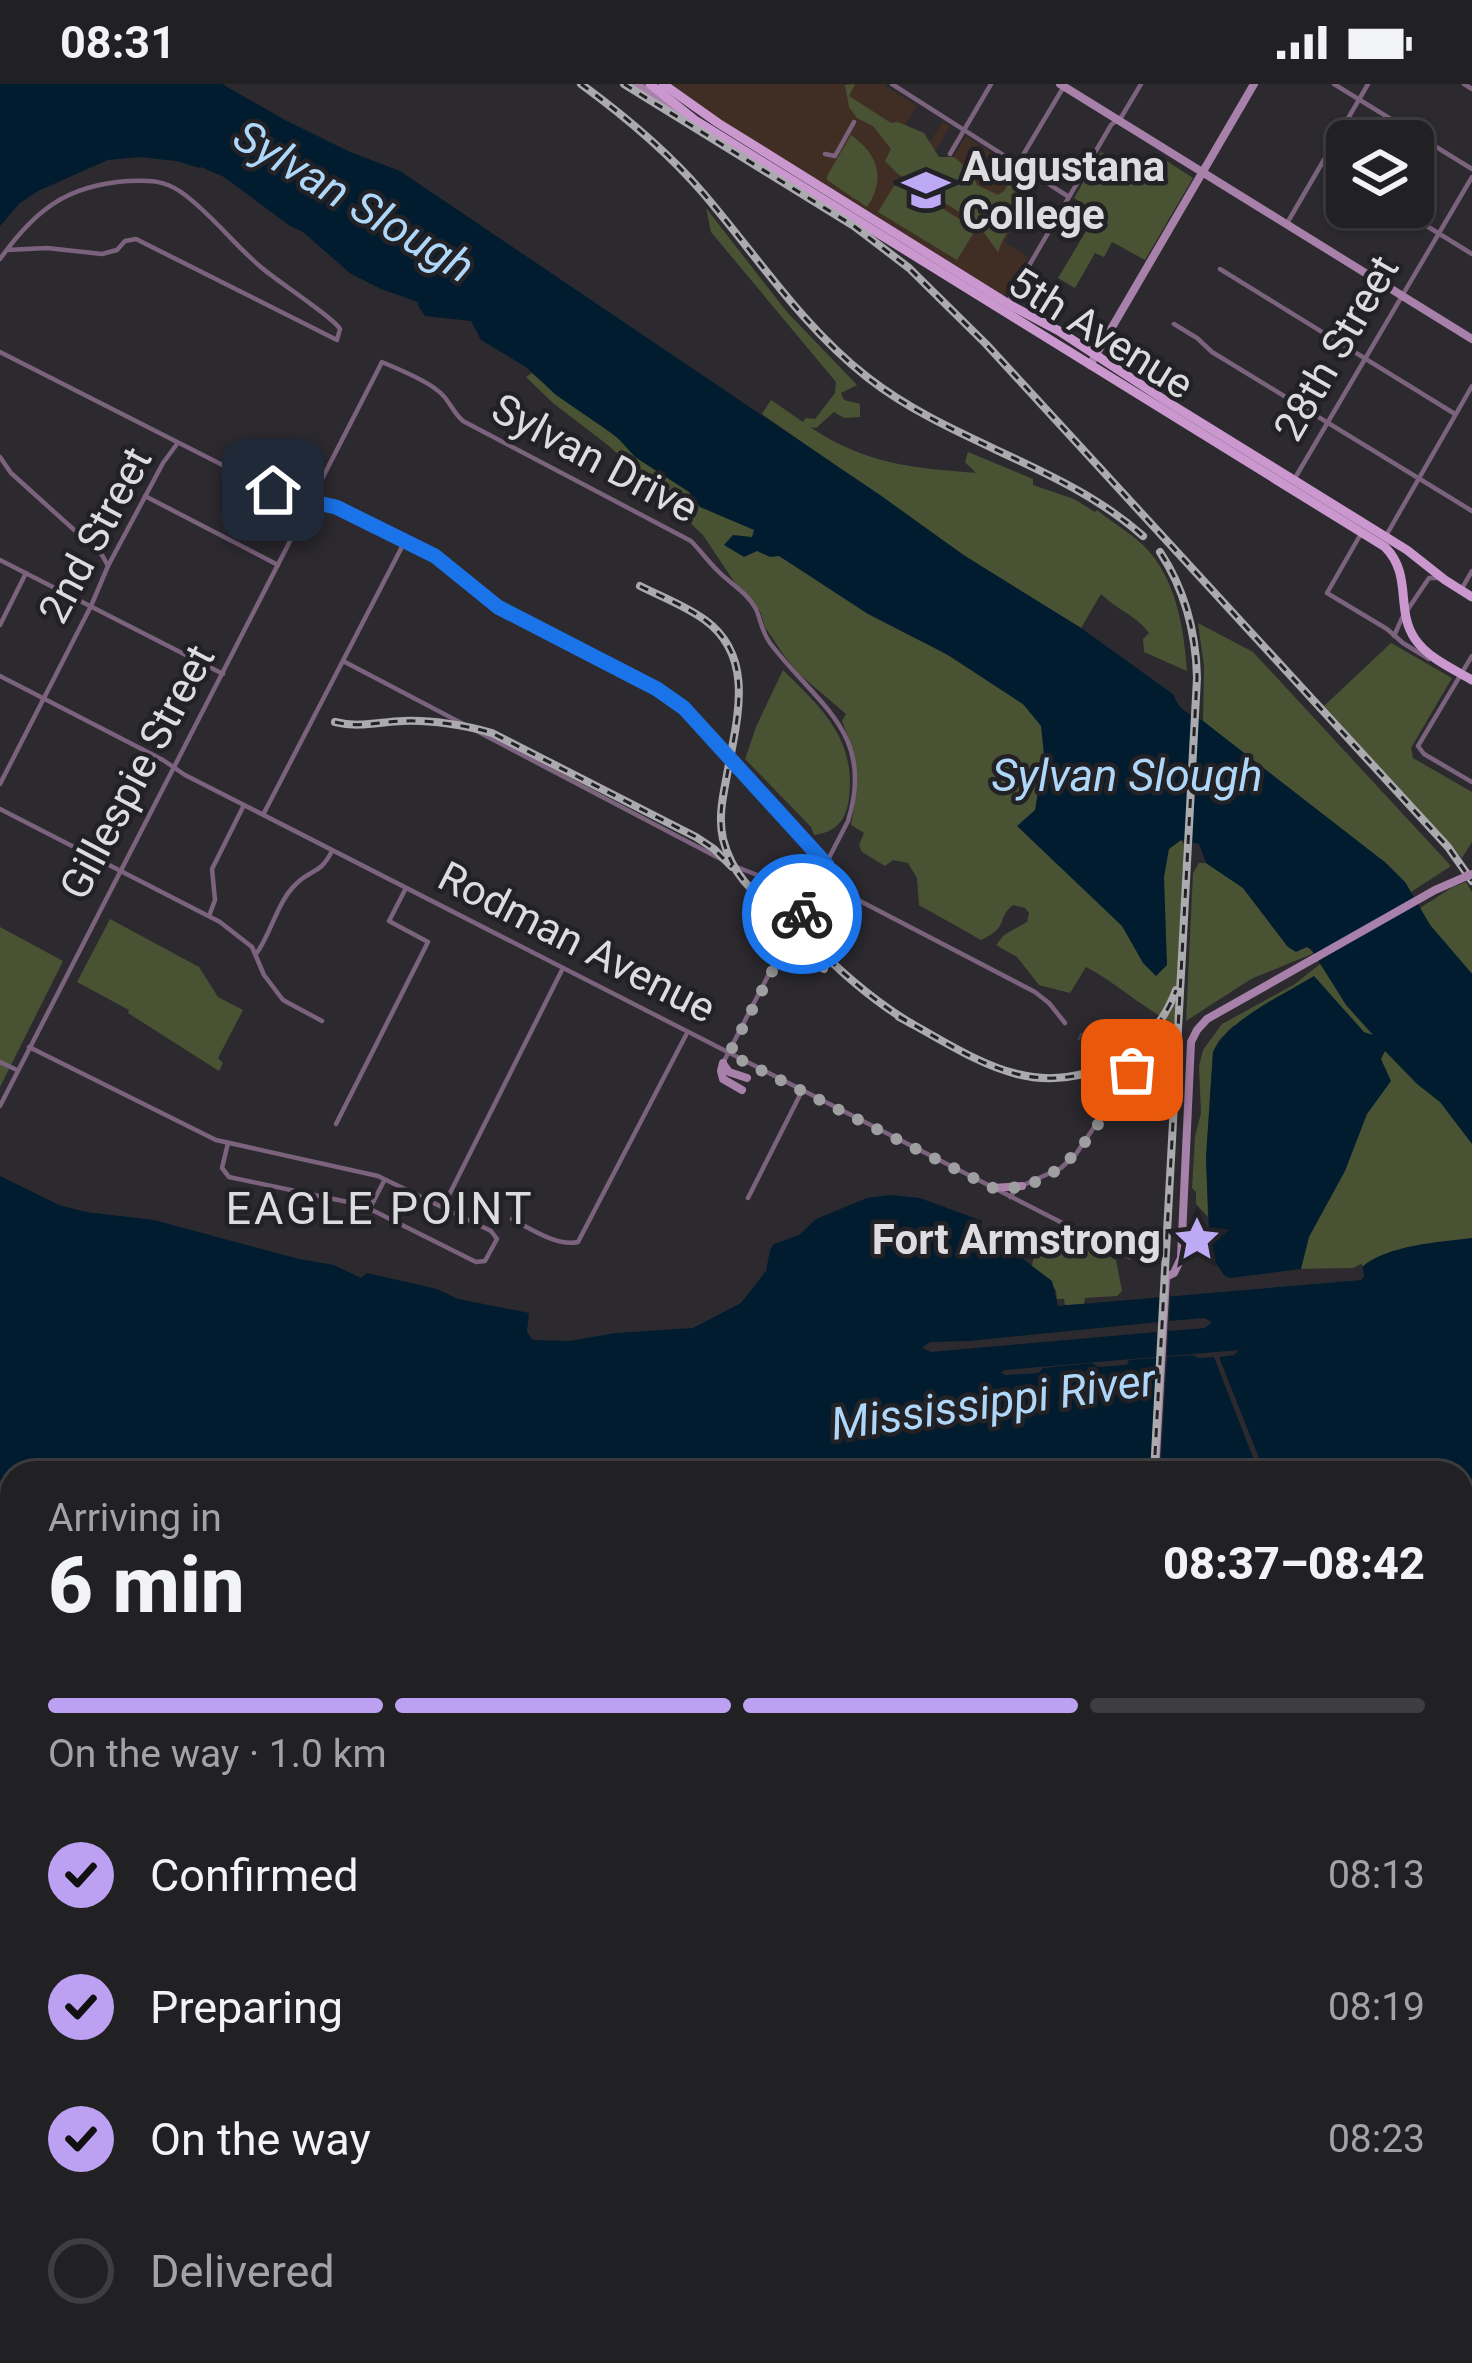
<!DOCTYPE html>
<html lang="en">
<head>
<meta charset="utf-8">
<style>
	body { margin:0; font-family:Roboto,sans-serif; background:#29282b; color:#f1f3f6; height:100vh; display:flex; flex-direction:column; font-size:45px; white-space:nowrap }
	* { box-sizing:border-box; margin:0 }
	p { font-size:39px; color:#a2a3a6 }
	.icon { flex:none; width:66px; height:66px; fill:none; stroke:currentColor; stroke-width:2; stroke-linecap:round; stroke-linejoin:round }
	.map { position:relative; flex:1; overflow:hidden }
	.panel { position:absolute; left:0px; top:1377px; width:1473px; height:903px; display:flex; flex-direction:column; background:#212023; border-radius:36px 36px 0 0; box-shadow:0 3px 9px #0004,0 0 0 3px #3e3e41 }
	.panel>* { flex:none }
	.fabs { position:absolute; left:1326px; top:36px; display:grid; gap:24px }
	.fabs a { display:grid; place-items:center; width:108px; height:108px; border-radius:18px; background:#212023; box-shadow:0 3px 9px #0004,0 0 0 3px #3e3e41; font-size:60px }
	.pin { position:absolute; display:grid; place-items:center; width:102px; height:102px; color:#fff; margin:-51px; border-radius:24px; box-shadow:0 6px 18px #0006 }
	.courier { position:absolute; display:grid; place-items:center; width:120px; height:120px; margin:-60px; border:9px solid #1a73e8; border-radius:50%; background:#fff; color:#222; box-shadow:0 3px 15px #0007 }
	.overview em { font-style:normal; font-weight:800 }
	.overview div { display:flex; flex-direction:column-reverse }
	.overview { display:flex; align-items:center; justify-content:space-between; height:204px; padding:0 48px }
	h1 { font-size:78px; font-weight:800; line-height:90px }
	.bar { display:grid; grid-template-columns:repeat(4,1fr); gap:18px 12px; align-content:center; height:144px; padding:0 48px }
	.bar i { height:15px; border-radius:9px; background:#3e3e41 }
	.bar .on { background:#bca0f2 }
	.bar p { grid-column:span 4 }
	ol { padding:0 48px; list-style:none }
	li { display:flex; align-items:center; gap:36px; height:132px }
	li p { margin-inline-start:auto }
	li .icon { padding:12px; border-radius:50%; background:#bca0f2; color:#111; stroke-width:4 }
	li:last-child { color:#a2a3a6 }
	li i { width:66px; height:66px; border:6px solid #3e3e41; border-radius:50% }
	.status { display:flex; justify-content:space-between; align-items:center; height:84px; padding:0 60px; background:#212023; direction:ltr }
	.status svg { height:33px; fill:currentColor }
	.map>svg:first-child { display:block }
	.education { fill:#402e25 }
	.green { fill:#495333 }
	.water { fill:#011c2f }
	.pier { fill:#2c2a2f }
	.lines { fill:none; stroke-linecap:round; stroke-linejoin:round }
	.secondary-tunnel { stroke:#474549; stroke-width:8; stroke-dasharray:8 4; stroke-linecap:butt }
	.street { stroke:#7b627d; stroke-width:4.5 }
	.secondary { stroke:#a881aa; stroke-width:8 }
	.primary { stroke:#ca98ce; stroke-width:9 }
	.highway { stroke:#eaadee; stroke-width:12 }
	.rail-casing { stroke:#abaaae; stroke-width:8 }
	.rail { stroke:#222125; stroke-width:3; stroke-dasharray:9; stroke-linecap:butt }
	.secondary-bridge { stroke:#a881aa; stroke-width:8 }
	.done { stroke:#9f9ea1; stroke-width:12; stroke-dasharray:0 21.6 }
	.route { stroke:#1a73e8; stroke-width:15 }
	.labels { text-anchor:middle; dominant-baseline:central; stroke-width:9; stroke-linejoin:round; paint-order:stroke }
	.poi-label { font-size:42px; font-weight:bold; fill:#dddcdf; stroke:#222125; text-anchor:start }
	.street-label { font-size:42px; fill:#dddcdf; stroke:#222125 }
	.water-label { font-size:45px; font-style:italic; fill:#aed7f9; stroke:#222125 }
	.neighbourhood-label { font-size:45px; letter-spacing:3px; fill:#dddcdf; stroke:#222125 }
</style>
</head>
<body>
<div class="status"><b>08:31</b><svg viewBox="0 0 49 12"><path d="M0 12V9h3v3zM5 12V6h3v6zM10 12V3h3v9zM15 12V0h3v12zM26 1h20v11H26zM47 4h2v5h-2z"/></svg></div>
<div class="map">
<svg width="1472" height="2279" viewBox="0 0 1472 2279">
	<rect width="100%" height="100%" fill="#2c2a2f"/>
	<g class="education">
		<path d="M670,0H885V2L917,22L896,56L920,73L943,38L950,42L929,77L945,88L966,52L1025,93L1013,116L1025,124L1004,158L1028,173L1004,212L719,35Z"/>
		<path d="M949,2268H1120L1138,2279H943Z"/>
		<path d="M1152,2268H1344L1338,2279H1146Z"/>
	</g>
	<g class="green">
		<path d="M855,0L849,12L891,39L898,38L924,49L939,73H954L972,89L977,101L998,111L1005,106L1012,88L1022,95L1019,110L1037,122L1033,130C1013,133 1005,150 998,168L977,139L898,90L885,77L891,65L873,42L857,34L849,23L845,1Z"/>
		<path d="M851,51C878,70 886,95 867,123L827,96V92Z"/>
		<path d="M1101,68L1146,94L1159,72L1193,94L1145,176L1112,158L1104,173L1095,169L1075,204L1058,194L1097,129L1074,114Z"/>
		<path d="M897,97L976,145L957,176L878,128Z"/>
		<path d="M706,124L787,228L857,301L841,309L844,316L860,320V333L844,334L834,328L816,344L810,343C865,380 912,384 976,389L965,378L968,368L1033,395V401L1074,415L1095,428L1097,426C1112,438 1129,448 1143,461C1176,493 1184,544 1187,587L1144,568L1143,555L1149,549C1137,532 1116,525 1101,510L1081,544L965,472L762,330L771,316L803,338L806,334L815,335L835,309L836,298L711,148Z"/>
		<path d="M532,289C559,313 590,331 617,354C629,363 633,372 647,376L1023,620L1169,764L1181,756L1184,760L1175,940C1142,924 1118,900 1086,883L1070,909L1039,901L1017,873L996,861L1004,851L1027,838L1029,829L1025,824L1013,821C996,834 1010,843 981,856L919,821L917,794L908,779L893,776L885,782L862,768L859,761L864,749L851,741C859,697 859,679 842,637L846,630L798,589L783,570L765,543L760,527L733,496L703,451L609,362L553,319L526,293Z"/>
		<path d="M1198,539L1253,568L1451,782L1411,808L1405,798L1203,637L1204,582Z"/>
		<path d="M1391,559L1452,594L1411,664L1413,674L1472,708V758L1462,774L1324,622Z"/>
		<path d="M783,586C822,625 856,654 849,714C846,737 836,748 814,751L811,743L745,675L756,643Z"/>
		<path d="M1199,779H1206L1243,804L1288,863H1307L1314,869L1251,895L1186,937L1193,789Z"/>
		<path d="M1466,798L1472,808V890L1430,841L1420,824L1453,803Z"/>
		<path d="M110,835L199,883L218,913L243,926L218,974L223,979L219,987L128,929L129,926L77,898Z"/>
		<path d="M0,843L63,877L0,1003Z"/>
		<path d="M1320,880L1386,967L1472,1040V1172L1364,1193L1361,1180L1353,1184L1292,1185L1234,941L1219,956L1213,968L1206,1074L1208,1133L1196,1120V1108L1192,1104L1195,1053L1201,1029L1199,982L1203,966L1222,940L1295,900Z"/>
		<path d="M1065,1149L1116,1176L1122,1207L1117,1212L1085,1214L1084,1220L1065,1221L1064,1215H1057L1056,1206L1032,1182L1037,1155L1058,1162Z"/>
	</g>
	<g class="water">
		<path d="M0,0H222L285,36L350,68L400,87L880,411L965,472L1081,544L1174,611C1178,626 1189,630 1203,637L1386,779L1405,798L1430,841L1472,890V1060L1440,1018L1417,1000L1385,967L1381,975L1391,997L1367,1030L1345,1087L1309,1153L1301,1185L1230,1194L1224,1191L1210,1170L1206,1074L1213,968C1229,935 1283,911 1314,892L1364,948L1373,951L1346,921L1311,865L1307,863L1296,868L1288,863L1243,804L1206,779L1199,760L1181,756L1169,765L1164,793L1167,881L1156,892L1143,879L1122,842L1017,742L1035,726L1044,671L1041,642L1023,620L950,572L868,530L779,472L770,473L757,467L744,473L724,461L733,451L752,453L754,446L700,423L689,408L635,373L617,353L556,311L526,283L481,256L471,237L425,232L416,219L378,205L351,190L200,84L176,77L140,73L108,76L38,107L20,119L0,142Z"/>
		<path d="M0,1092L59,1121L86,1128L154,1136L299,1175L334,1181L361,1194L367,1189L437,1205L458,1215L529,1229L527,1248L533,1256L569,1257L616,1249L693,1244L741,1219L766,1187L770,1166L774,1160L799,1151L816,1135L867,1114L890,1111L920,1114L982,1137L977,1162L1019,1172L1052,1197L1058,1222L1362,1196V1183C1387,1161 1440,1158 1472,1154V1563L1461,1559V1389H12V1505L0,1501Z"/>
	</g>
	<g class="pier">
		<path d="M201,83L224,93L290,142L303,148L351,190L381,205L418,218L419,225L416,232L408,222L375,210L349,195L298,155L273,140L223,102L201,91L199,86Z"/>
		<path d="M1362,1180L1364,1193L1360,1195L1170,1212L1169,1237L1204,1234L1212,1238L1205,1244L1168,1247L1167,1272L1302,1261L1239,1266L1234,1271L1219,1273L1265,1389H1259L1214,1273L1198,1274L1193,1271L1167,1273L1160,1389H1151L1156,1274L1129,1276L1127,1281L1098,1283L1092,1279L1043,1284L1039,1289L1006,1291L1001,1289L1005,1286L1156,1273L1157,1248L931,1268L922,1264L930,1258L968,1257L1158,1238L1160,1208L1357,1190V1182Z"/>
	</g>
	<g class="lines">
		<g class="secondary-tunnel">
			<path d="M1086,949H1087"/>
			<path d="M1079,952L1081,953"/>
		</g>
		<g class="street">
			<path d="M892,0L1069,113"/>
			<path d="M1334,0L1472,85"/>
			<path d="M1464,0L1472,5"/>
			<path d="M825,70L835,72L854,38"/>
			<path d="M950,70L991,0"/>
			<path d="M1323,78L1347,93"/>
			<path d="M1017,81L1063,4"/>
			<path d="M1396,123L1472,170"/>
			<path d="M1286,141L1368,0"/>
			<path d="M0,175C35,126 67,101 128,97C148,96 164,96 181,108C211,129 233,160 262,184C277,197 334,234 340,245L337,256L136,155L125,157L117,166L102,170L47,164L7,166"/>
			<path d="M1220,185L1455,330"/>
			<path d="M1009,216L1111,41L1122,32L1141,0"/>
			<path d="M1174,240L1197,254L1212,268L1472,427"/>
			<path d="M0,268L266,403C292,415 320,415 345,427C378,442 414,458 444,479C465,493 480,513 502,525C568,561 649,589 702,642L860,817L1035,908L1049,919L1065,939"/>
			<path d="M0,373L11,389L102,471L108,482"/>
			<path d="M1295,394L1472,93"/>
			<path d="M145,412L278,481"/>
			<path d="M1362,448L1327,509L1387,545L1403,559L1429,575"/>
			<path d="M1387,450L1472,302"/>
			<path d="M0,476L223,590"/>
			<path d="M1461,506L1472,487"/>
			<path d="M0,541L26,489"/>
			<path d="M1394,552L1402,534L1429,494H1438"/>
			<path d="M1472,572L1418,662L1424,670L1472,698"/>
			<path d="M343,577L734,782L809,811"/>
			<path d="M0,592L163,676L185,691L244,721L1129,1173"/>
			<path d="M0,700L91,522L108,482L163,379L177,360"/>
			<path d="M0,725L220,838L252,863L264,891L283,916L322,937"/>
			<path d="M264,729L405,457"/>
			<path d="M209,832L215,816L212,785L244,721"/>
			<path d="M256,870C271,850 277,818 296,800C312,784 319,792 332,767"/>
			<path d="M29,963L216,1056L378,1092L491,1147L497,1155L485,1177L476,1178L362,1121L229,1093L222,1084L228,1059"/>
			<path d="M0,978L17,986"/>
			<path d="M0,1022L382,278C400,286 422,294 437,306C449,314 452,328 463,337L691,457C700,466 707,476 716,485C729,499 747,508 756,525C761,537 762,548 770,559C816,620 876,648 848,737L723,979"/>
			<path d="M336,1040L428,858L389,837L406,804"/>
			<path d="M1010,1113L1017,1104L1061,1084L1076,1070L1136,981L1167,948"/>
			<path d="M748,1114L802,1007"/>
			<path d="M443,1123L563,884"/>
			<path d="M370,1124L384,1097"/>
			<path d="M512,1135C531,1145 558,1163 578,1158L686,951"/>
			<path d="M0,1606L12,1611"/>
			<path d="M0,1627L10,1610"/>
			<path d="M0,1786L12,1765"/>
			<path d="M0,1838L12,1845"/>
			<path d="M0,2112L12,2091"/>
			<path d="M1461,2170L1472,2177"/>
			<path d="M1461,2256L1472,2237"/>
			<path d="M456,2268L475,2279"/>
			<path d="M620,2268L639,2279"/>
			<path d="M1457,2268L1472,2277"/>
			<path d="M161,2279L167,2268"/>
			<path d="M327,2279L333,2268"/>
			<path d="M495,2279L499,2268"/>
			<path d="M624,2279L630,2268"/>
			<path d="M727,2279L734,2268"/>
			<path d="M830,2279L836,2268"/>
			<path d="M932,2279L939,2268"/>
			<path d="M1035,2279L1041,2268"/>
		</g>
		<g class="secondary">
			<path d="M636,0L680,28"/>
			<path d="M1060,0L1472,255"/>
			<path d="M1090,281L1254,0"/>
			<path d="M723,979L721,987L723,995L742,1006"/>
			<path d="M724,981L729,988L747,994"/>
			<path d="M993,1104L1022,1102"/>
			<path d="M1155,1389L1166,1193L1174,1189L1181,1174L1191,958L1197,946L1207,935L1315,874"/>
			<path d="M1461,1758L1472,1764"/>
			<path d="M1461,1861L1472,1868"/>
			<path d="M1461,1901L1472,1883"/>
			<path d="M0,1940L12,1947"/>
			<path d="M1461,1965L1472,1972"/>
			<path d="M121,2268L140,2279"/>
			<path d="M288,2268L307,2279"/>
			<path d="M1,2279L12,2260"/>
			<path d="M1243,2279L1250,2268"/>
		</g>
		<g class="primary">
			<path d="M650,0L695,36L1385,463C1413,491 1395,526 1415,555C1428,574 1453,585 1472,596"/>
			<path d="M663,0L718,39L1012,222L1059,247L1166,317L1407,466L1445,496L1472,513"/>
			<path d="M0,1567L12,1570"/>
			<path d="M1461,1653L1472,1659"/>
			<path d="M1461,1661L1472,1667"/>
		</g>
		<g class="highway">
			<path d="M1461,1722L1472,1704"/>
			<path d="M1470,2061L1472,2058"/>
			<path d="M1461,2077L1464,2071"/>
			<path d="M1134,2279L1141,2268"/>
			<path d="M1347,2279L1353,2268"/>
		</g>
		<defs>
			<g id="rail">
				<path d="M581,0C626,33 667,67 703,109C757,172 801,241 867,293C951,359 1063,381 1143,452"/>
				<path d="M624,0L854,142L909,184L986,260L1448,763L1472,797"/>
				<path d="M640,502C662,513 686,522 705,536C757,574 736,638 727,691C723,712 718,733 723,755C735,802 766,816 798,846C834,881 868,914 912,940"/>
				<path d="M335,638C359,644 379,638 403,637C431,636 465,641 492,649L696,753L714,765L732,783"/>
				<path d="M749,846L824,885"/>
				<path d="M899,933C936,952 976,980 1017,990C1084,1007 1153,970 1176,906"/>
				<path d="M1154,1389L1197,594C1196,548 1185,506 1160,468"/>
				<path d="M0,1520L12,1526"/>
				<path d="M0,1554L12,1556"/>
				<path d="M1461,1612L1472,1618"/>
				<path d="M1461,2063L1472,2070"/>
			</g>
		</defs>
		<use href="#rail" class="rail-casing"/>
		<use href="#rail" class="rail"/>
		<path class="secondary-bridge" d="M1315,874L1435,806L1472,790"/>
	</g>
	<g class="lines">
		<path class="done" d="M802,830L729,970L993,1104C1066,1110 1099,1038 1132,986"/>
		<path class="route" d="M273,406L290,413L336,423L435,472L498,523L657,605L684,624L827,781L802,830"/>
	</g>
	<defs>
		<symbol id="university-bare" viewBox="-9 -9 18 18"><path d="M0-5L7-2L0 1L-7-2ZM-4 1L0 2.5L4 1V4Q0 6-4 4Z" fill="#bea9f5" stroke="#222125" stroke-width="2.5" paint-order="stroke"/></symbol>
		<symbol id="sight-bare" viewBox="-9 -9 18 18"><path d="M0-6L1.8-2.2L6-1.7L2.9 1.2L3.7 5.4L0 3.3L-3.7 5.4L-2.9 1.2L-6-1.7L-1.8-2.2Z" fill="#bea9f5" stroke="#222125" stroke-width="2.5" paint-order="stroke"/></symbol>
	</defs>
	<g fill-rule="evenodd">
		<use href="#university-bare" x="893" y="73" width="66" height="66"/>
		<use href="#sight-bare" x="1164" y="1122" width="66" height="66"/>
	</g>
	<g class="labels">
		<g class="poi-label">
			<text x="962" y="82">Augustana<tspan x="962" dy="48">College</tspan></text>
			<text x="1161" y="1155" text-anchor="end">Fort Armstrong</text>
		</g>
		<g class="street-label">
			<text transform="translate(1101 249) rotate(32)">5th Avenue</text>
			<text transform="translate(1336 264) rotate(-60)">28th Street</text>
			<text transform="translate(595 374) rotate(28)">Sylvan Drive</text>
			<text transform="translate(95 451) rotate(-62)">2nd Street</text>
			<text transform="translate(137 688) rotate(-62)">Gillespie Street</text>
			<text transform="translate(577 858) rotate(27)">Rodman Avenue</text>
		</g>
		<g class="water-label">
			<text transform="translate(354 117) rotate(31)">Sylvan Slough</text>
			<text x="1127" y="691">Sylvan Slough</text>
			<text transform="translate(993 1318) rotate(-8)">Mississippi River</text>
		</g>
		<g class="neighbourhood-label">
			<text x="380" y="1124">EAGLE POINT</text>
		</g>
	</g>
</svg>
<div class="fabs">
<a><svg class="icon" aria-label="layers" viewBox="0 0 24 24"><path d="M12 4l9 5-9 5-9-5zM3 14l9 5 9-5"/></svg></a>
</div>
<div class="pin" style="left:1132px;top:986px;background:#ea580c"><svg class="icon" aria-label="bag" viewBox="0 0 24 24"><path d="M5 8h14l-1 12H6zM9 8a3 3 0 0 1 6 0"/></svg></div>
<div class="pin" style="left:273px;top:406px;background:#1f2937"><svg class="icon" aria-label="home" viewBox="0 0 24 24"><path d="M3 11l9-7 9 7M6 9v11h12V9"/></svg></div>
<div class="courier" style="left:802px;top:830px"><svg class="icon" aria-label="bike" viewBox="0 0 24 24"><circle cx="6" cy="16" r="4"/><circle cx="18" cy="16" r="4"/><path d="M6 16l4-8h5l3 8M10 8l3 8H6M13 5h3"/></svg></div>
<section class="panel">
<div class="overview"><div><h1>6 min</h1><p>Arriving in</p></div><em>08:37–08:42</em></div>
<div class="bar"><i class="on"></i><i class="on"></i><i class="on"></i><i></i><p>On the way · 1.0 km</p></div>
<ol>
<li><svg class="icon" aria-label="check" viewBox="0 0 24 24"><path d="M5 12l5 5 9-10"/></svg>Confirmed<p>08:13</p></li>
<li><svg class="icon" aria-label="check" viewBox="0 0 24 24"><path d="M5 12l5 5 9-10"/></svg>Preparing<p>08:19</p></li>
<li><svg class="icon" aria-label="check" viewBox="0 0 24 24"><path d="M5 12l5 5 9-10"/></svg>On the way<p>08:23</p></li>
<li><i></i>Delivered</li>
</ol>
</section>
</div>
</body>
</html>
